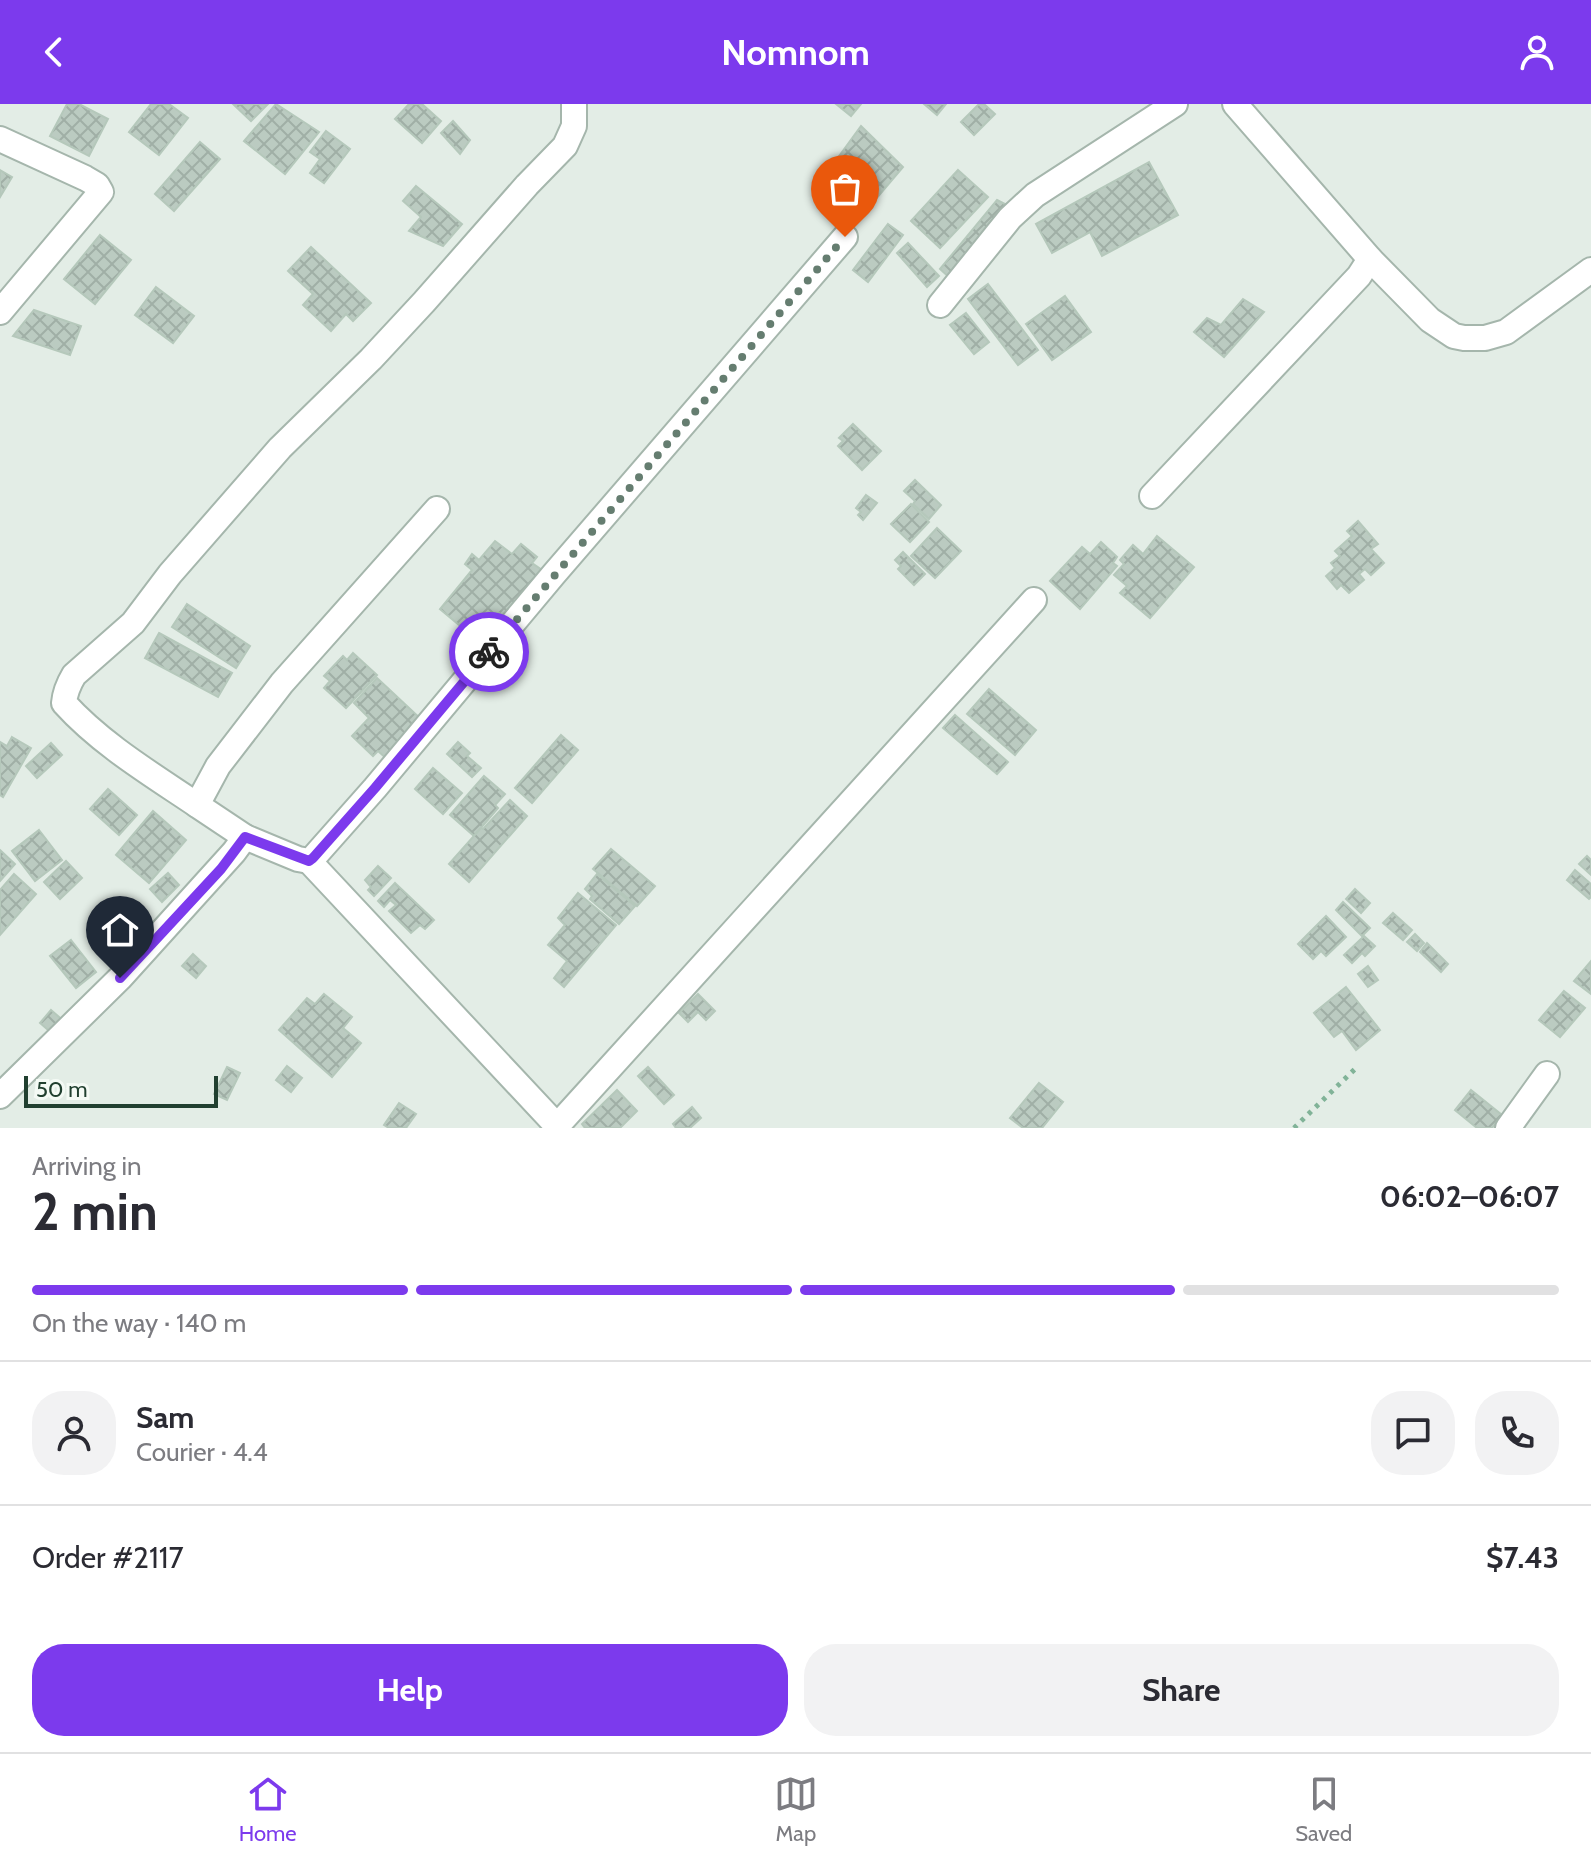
<!DOCTYPE html>
<html lang="en">
<head>
<meta charset="utf-8">
<style>
	body { margin:0; font-family:Cabin,sans-serif; background:#f2f2f3; color:#2b2b33; height:100vh; display:flex; flex-direction:column; font-size:30px; white-space:nowrap }
	* { box-sizing:border-box; margin:0 }
	p { font-size:26px; color:#7c7c81 }
	.icon { flex:none; width:44px; height:44px; fill:none; stroke:currentColor; stroke-width:2; stroke-linecap:round; stroke-linejoin:round }
	.map { position:relative; height:1024px; overflow:hidden }
	.drawer { display:flex; flex-direction:column; background:#fff; flex:1 }
	.drawer>* { flex:none }
	.scale { position:absolute; left:24px; bottom:20px; width:194px; box-sizing:border-box; padding-left:8px; border:4px solid #214030; border-top:0; font-size:22px; line-height:28px; white-space:nowrap; color:#214030; -webkit-text-stroke:6px #f4faf5; paint-order:stroke }
	.pin { position:absolute; display:grid; place-items:center; width:68px; height:68px; color:#fff; margin:-82px -34px; border-radius:50% 50% 50% 0; rotate:-45deg; box-shadow:0 0 8px #0007 }
	.pin .icon { rotate:45deg }
	.courier { position:absolute; display:grid; place-items:center; width:80px; height:80px; margin:-40px; border:6px solid #7c3aed; border-radius:50%; background:#fff; color:#222; box-shadow:0 2px 10px #0007 }
	.overview em { font-style:normal; font-weight:800 }
	.overview div { display:flex; flex-direction:column-reverse }
	.overview { display:flex; align-items:center; justify-content:space-between; height:136px; padding:0 32px }
	h1 { font-size:52px; font-weight:800; line-height:60px }
	.bar { display:grid; grid-template-columns:repeat(4,1fr); gap:12px 8px; align-content:center; height:96px; padding:0 32px }
	.bar i { height:10px; border-radius:6px; background:#e1e1e2 }
	.bar .selected { background:#7c3aed }
	.bar p { grid-column:span 4 }
	.line { display:flex; align-items:center; gap:20px; padding:0 32px; border-top:2px solid #e1e1e2 }
	.line div { flex:1 }
	.round { display:grid; place-items:center; flex:none; width:84px; height:84px; border-radius:32px; background:#f2f2f3 }
	.action { display:flex; gap:16px; margin-top:auto; padding:16px 32px }
	.action a { flex:1; height:92px; border-radius:32px; background:#7c3aed; color:#fff; font-size:32px; font-weight:800; line-height:92px; text-align:center }
	.action a+a { background:#f2f2f3; color:#2b2b33 }
	header { display:flex; justify-content:space-between; align-items:center; height:104px; padding:0 32px; background:#7c3aed; color:#fff; font-size:36px; font-weight:800 }
	.dock { display:flex; justify-content:space-around; align-items:center; height:112px; border-top:2px solid #e1e1e2; background:#fff; font-size:22px; color:#7c7c81 }
	.dock a { display:grid; justify-items:center; gap:4px }
	.dock .selected { color:#7c3aed }
	.map>svg:first-child { display:block }
	.building { fill:url(#building-cross-hatch); stroke:#b5c8bb; stroke-width:2 }
	.lines { fill:none; stroke-linecap:round; stroke-linejoin:round }
	.minor-casing { stroke:#a5b6ac; stroke-width:28 }
	.path { stroke:#81b398; stroke-width:5; stroke-dasharray:4 6; stroke-linecap:butt }
	.minor { stroke:#fff; stroke-width:24 }
	.done { stroke:#657d70; stroke-width:8; stroke-dasharray:0 14.4 }
	.route { stroke:#7c3aed; stroke-width:10 }
</style>
</head>
<body>
<header><svg class="icon" aria-label="back" viewBox="0 0 24 24"><path d="M15 5l-7 7 7 7"/></svg>Nomnom<svg class="icon" aria-label="person" viewBox="0 0 24 24"><circle cx="12" cy="8" r="4"/><path d="M4 21q1-7 8-7t8 7"/></svg></header>
<div class="map">
<svg width="1591" height="1024" viewBox="0 0 1591 1024">
	<defs>
		<pattern id="building-cross-hatch" width="8" height="8" patternUnits="userSpaceOnUse" patternTransform="scale(2)"><rect width="8" height="8" fill="#bbcbc1"/><path d="M0 0l8 8M0 8l8-8" fill="none" stroke="#a0afa6"/></pattern>
	</defs>
	<rect width="100%" height="100%" fill="#e3ede6"/>
	<g class="building">
		<path d="M67,0H79L108,15L89,52L50,32Z"/>
		<path d="M151,0H169L188,14L159,51L129,28Z"/>
		<path d="M233,0H268L251,17Z"/>
		<path d="M276,0L319,28L285,70L244,37Z"/>
		<path d="M409,0H422L441,17L422,39L395,15Z"/>
		<path d="M836,0H861L851,12Z"/>
		<path d="M924,0H946L937,11Z"/>
		<path d="M979,0H984L995,10L974,31L961,18Z"/>
		<path d="M453,17L470,36L460,50L441,29Z"/>
		<path d="M861,22L903,63L875,96L834,59Z"/>
		<path d="M326,27L350,45L324,79L310,69L320,55L310,48Z"/>
		<path d="M200,38L220,55L174,107L155,90Z"/>
		<path d="M1149,58L1178,111L1102,152L1090,128L1052,149L1036,120Z"/>
		<path d="M0,66L12,73L0,93Z"/>
		<path d="M958,66L988,93L940,144L911,117Z"/>
		<path d="M416,82L462,120L443,142L409,127L421,113L403,97Z"/>
		<path d="M997,96L1011,103L952,176L940,165Z"/>
		<path d="M888,120L903,131L868,178L853,166Z"/>
		<path d="M100,131L131,156L95,200L64,175Z"/>
		<path d="M908,139L939,172L927,183L897,149Z"/>
		<path d="M311,143L371,199L353,217L346,210L331,227L303,201L313,190L288,167Z"/>
		<path d="M988,180L1038,246L1018,261L968,195Z"/>
		<path d="M156,183L194,212L173,239L135,211Z"/>
		<path d="M1065,192L1091,228L1052,256L1026,220Z"/>
		<path d="M1243,195L1264,208L1224,253L1194,228L1207,214L1221,221Z"/>
		<path d="M34,206L81,222L70,251L13,232Z"/>
		<path d="M966,209L989,238L974,250L950,221Z"/>
		<path d="M853,320L881,347L862,366L838,342L843,337L839,334Z"/>
		<path d="M915,376L941,401L929,415L913,400L915,397L904,387Z"/>
		<path d="M866,391L877,399L863,416L858,411L861,408L856,404Z"/>
		<path d="M911,400L929,418L910,438L891,420Z"/>
		<path d="M1358,417L1378,440L1371,445L1384,459L1371,471L1365,465L1359,470L1364,476L1349,489L1341,481L1337,485L1326,472L1335,464L1331,459L1340,452L1335,447L1352,432L1347,427Z"/>
		<path d="M937,424L961,447L935,474L911,452Z"/>
		<path d="M1157,432L1194,463L1150,514L1120,489L1127,482L1114,471L1124,460L1120,456L1133,441L1143,450Z"/>
		<path d="M495,437L512,450L521,440L537,453L532,459L542,466L532,477L539,482L509,517L499,509L477,536L440,505L472,466L465,460L472,450L479,456Z"/>
		<path d="M1101,438L1117,453L1113,459L1117,462L1080,505L1050,477L1082,443L1090,450Z"/>
		<path d="M903,448L925,470L914,481L898,465L901,462L895,456Z"/>
		<path d="M187,500L250,542L236,564L172,523Z"/>
		<path d="M159,529L232,569L218,593L145,554Z"/>
		<path d="M353,549L377,571L346,604L324,584L330,577L324,572L343,552L347,556Z"/>
		<path d="M377,574L423,617L387,655L378,647L373,652L352,632L369,614L354,599Z"/>
		<path d="M989,585L1036,626L1015,651L967,610Z"/>
		<path d="M955,611L1008,658L997,670L943,624Z"/>
		<path d="M561,631L578,646L532,699L515,684Z"/>
		<path d="M12,633L31,644L3,693L0,691V638L7,642Z"/>
		<path d="M458,638L470,649L467,652L481,664L472,673L447,650Z"/>
		<path d="M51,639L62,651L37,674L26,662Z"/>
		<path d="M433,664L462,689L443,710L415,685Z"/>
		<path d="M484,672L505,690L495,701L498,704L474,732L450,711Z"/>
		<path d="M108,685L137,711L119,731L90,705Z"/>
		<path d="M510,696L527,712L469,778L449,760L481,724L483,725Z"/>
		<path d="M153,707L186,736L149,779L116,751Z"/>
		<path d="M39,726L62,756L35,777L12,747Z"/>
		<path d="M611,745L655,782L637,802L593,765Z"/>
		<path d="M0,746L15,760L0,777Z"/>
		<path d="M1587,752L1591,756V771L1579,760Z"/>
		<path d="M66,757L82,774L60,795L44,778Z"/>
		<path d="M378,762L391,774L374,792L368,786L371,783L365,776Z"/>
		<path d="M1575,766L1591,780V793L1589,795L1567,776Z"/>
		<path d="M168,769L179,781L162,798L150,785Z"/>
		<path d="M14,770L36,790L0,831V786Z"/>
		<path d="M597,770L635,802L619,820L590,795L592,792L585,785Z"/>
		<path d="M395,779L434,816L425,825L420,821L411,829L389,807L396,801L390,796L384,803L378,797Z"/>
		<path d="M1355,785L1370,799L1361,809L1346,795Z"/>
		<path d="M578,789L616,821L564,883L554,874L567,857L548,841L565,821L558,814Z"/>
		<path d="M1343,798L1370,824L1362,832L1336,806Z"/>
		<path d="M1393,809L1412,826L1403,836L1383,819Z"/>
		<path d="M1326,812L1346,833L1326,852L1321,847L1313,855L1298,840Z"/>
		<path d="M1415,830L1424,839L1417,847L1407,838Z"/>
		<path d="M1364,832L1375,842L1365,852L1362,849L1352,859L1344,851Z"/>
		<path d="M71,836L96,868L76,884L50,852Z"/>
		<path d="M1427,839L1448,860L1441,868L1420,848Z"/>
		<path d="M193,850L206,862L196,874L182,862Z"/>
		<path d="M1591,857V890L1574,877Z"/>
		<path d="M1368,862L1378,876L1368,883L1358,870Z"/>
		<path d="M1346,883L1380,926L1356,946L1342,927L1334,933L1314,909Z"/>
		<path d="M1564,887L1585,904L1560,933L1539,916Z"/>
		<path d="M324,890L352,913L343,924L361,939L332,973L279,926L307,894L315,900Z"/>
		<path d="M698,890L715,907L706,916L698,908L688,918L679,909Z"/>
		<path d="M51,906L66,919L55,932L40,919Z"/>
		<path d="M287,962L302,974L291,988L276,976Z"/>
		<path d="M227,963L240,969L227,996L214,990Z"/>
		<path d="M648,963L674,991L664,1000L638,972Z"/>
		<path d="M1039,979L1063,998L1042,1024H1023L1010,1014Z"/>
		<path d="M617,986L637,1007L620,1024H585L582,1020Z"/>
		<path d="M1471,986L1502,1011L1492,1024H1477L1455,1006Z"/>
		<path d="M399,999L416,1010L406,1024H389L384,1021Z"/>
		<path d="M692,1003L701,1014L690,1024H676L673,1020Z"/>
	</g>
	<g class="lines">
		<defs>
			<g id="minor">
				<path d="M1235,0L1370,155L1430,216L1454,232L1464,234H1485L1506,228L1591,166"/>
				<path d="M0,35L85,74L97,81L101,88L0,208"/>
				<path d="M940,201L1010,114L1035,91L1175,0"/>
				<path d="M1152,392L1359,172L1370,155"/>
				<path d="M197,701C151,670 101,640 64,599C65,588 68,581 74,571L133,519L170,470L280,344L371,255L424,198L527,81L565,42L574,22V0"/>
				<path d="M245,733L298,755L309,757L313,754L375,684L554,470L845,133"/>
				<path d="M309,757L559,1024"/>
				<path d="M0,992L120,874L234,748L245,733L197,701L218,662L282,579L437,405"/>
				<path d="M557,1022L1034,496"/>
				<path d="M1508,1024L1547,970"/>
			</g>
		</defs>
		<use href="#minor" class="minor-casing"/>
		<path class="path" d="M1294,1024L1355,965"/>
		<use href="#minor" class="minor"/>
	</g>
	<g class="lines">
		<path class="done" d="M489,548L845,133"/>
		<path class="route" d="M120,874L221,765L245,733L309,757L313,754L375,684L489,548"/>
	</g>
</svg>
<div class="scale">50 m</div>
<div class="pin" style="left:845px;top:133px;background:#ea580c"><svg class="icon" aria-label="bag" viewBox="0 0 24 24"><path d="M5 8h14l-1 12H6zM9 8a3 3 0 0 1 6 0"/></svg></div>
<div class="pin" style="left:120px;top:874px;background:#1f2937"><svg class="icon" aria-label="home" viewBox="0 0 24 24"><path d="M3 11l9-7 9 7M6 9v11h12V9"/></svg></div>
<div class="courier" style="left:489px;top:548px"><svg class="icon" aria-label="bike" viewBox="0 0 24 24"><circle cx="6" cy="16" r="4"/><circle cx="18" cy="16" r="4"/><path d="M6 16l4-8h5l3 8M10 8l3 8H6M13 5h3"/></svg></div>
</div>
<section class="drawer">
<div class="overview"><div><h1>2 min</h1><p>Arriving in</p></div><em>06:02–06:07</em></div>
<div class="bar"><i class="selected"></i><i class="selected"></i><i class="selected"></i><i></i><p>On the way · 140 m</p></div>
<div class="line" style="height:144px"><a class="round"><svg class="icon" aria-label="person" viewBox="0 0 24 24"><circle cx="12" cy="8" r="4"/><path d="M4 21q1-7 8-7t8 7"/></svg></a><div><b>Sam</b><p>Courier · 4.4</p></div><a class="round"><svg class="icon" aria-label="chat" viewBox="0 0 24 24"><path d="M4 5h16v11H9l-5 4z"/></svg></a><a class="round"><svg class="icon" aria-label="phone" viewBox="0 0 24 24"><path d="M5 4h4l2 5-3 2q2 4 5 5l2-3 5 2v4C11 20 4 13 5 4z"/></svg></a></div>
<div class="line" style="height:104px"><div>Order #2117</div><b>$7.43</b></div>
<div class="action"><a>Help</a><a>Share</a></div>
</section>
<nav class="dock">
<a class="selected"><svg class="icon" aria-label="home" viewBox="0 0 24 24"><path d="M3 11l9-7 9 7M6 9v11h12V9"/></svg>Home</a>
<a><svg class="icon" aria-label="map" viewBox="0 0 24 24"><path d="M3 6l6-2 6 2 6-2v14l-6 2-6-2-6 2zM9 4v14M15 6v14"/></svg>Map</a>
<a><svg class="icon" aria-label="saved" viewBox="0 0 24 24"><path d="M7 4h10v16l-5-4-5 4z"/></svg>Saved</a>
</nav>
</body>
</html>
